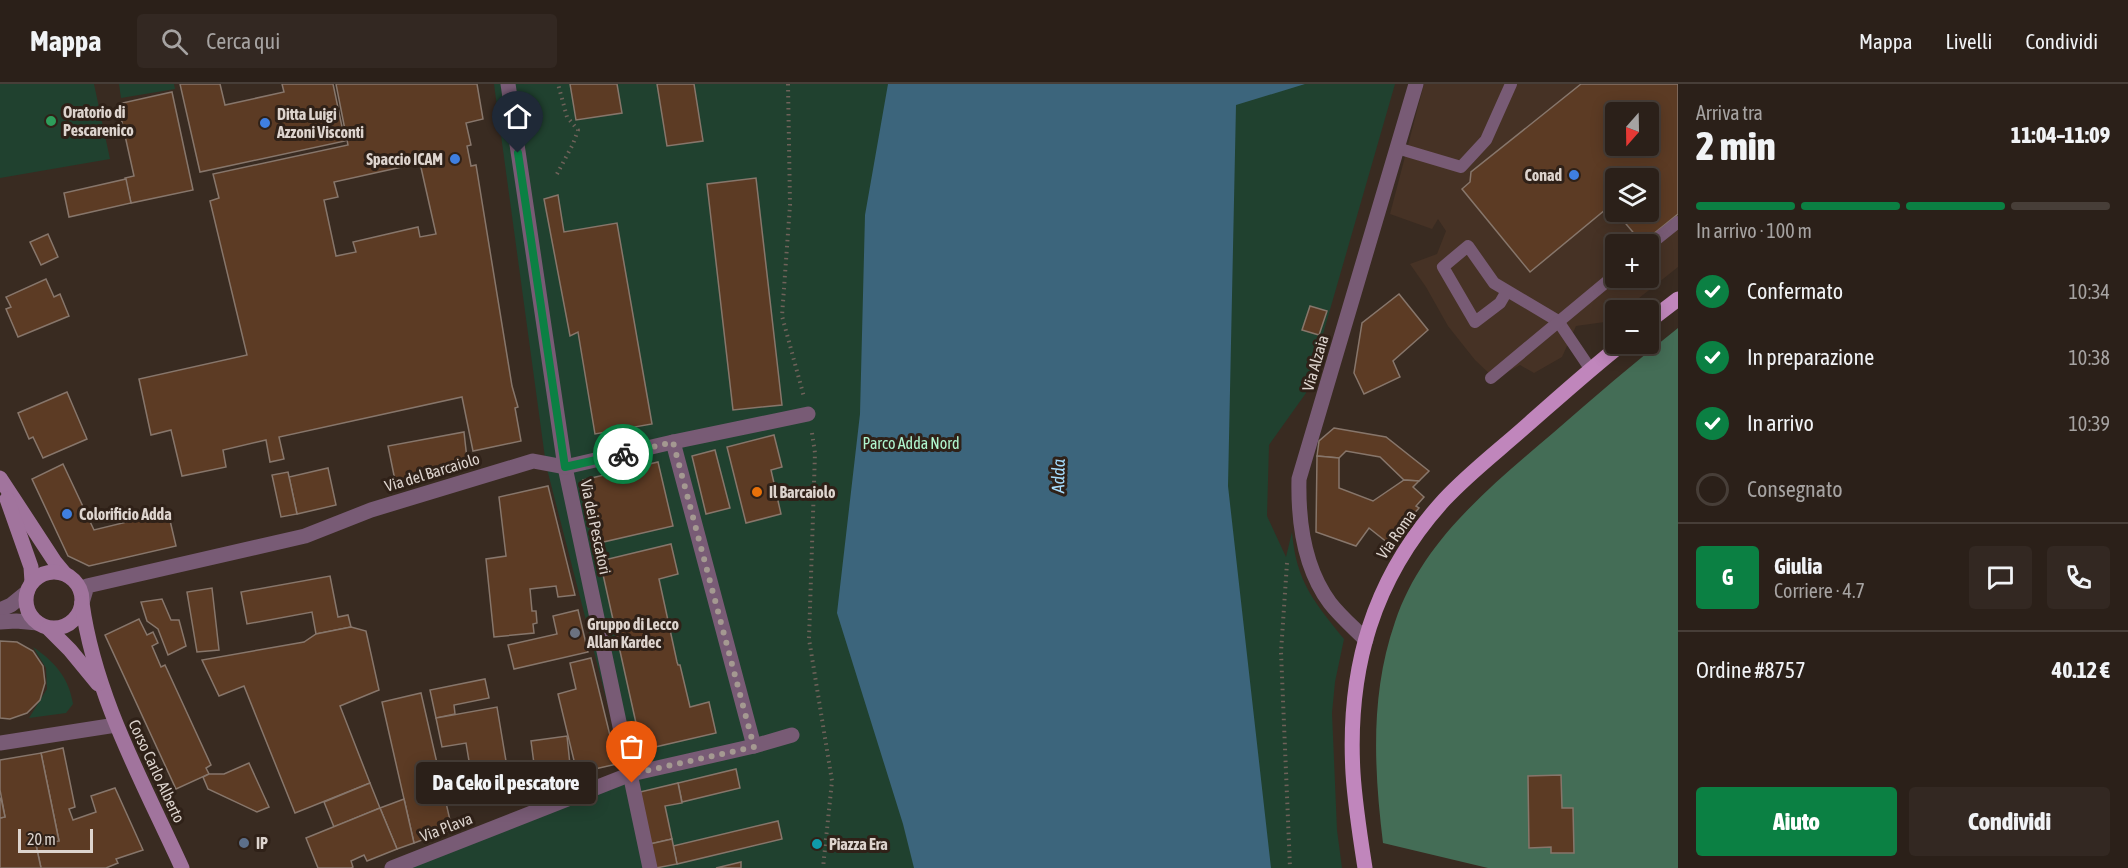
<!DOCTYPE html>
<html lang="it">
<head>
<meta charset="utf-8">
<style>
	body { margin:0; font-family:"Asap Condensed",sans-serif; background:#332822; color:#f1f3f6; height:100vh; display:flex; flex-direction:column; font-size:22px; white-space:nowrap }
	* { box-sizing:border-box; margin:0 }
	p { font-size:20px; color:#a6a3a2 }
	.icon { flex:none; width:33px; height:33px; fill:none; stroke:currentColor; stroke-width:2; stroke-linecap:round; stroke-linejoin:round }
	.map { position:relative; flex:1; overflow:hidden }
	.sheet { display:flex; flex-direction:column; background:#2b2019; width:450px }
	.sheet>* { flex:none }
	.needle { width:39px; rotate:200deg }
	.tools { position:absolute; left:1605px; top:18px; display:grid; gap:12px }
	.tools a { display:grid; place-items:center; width:54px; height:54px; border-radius:6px; background:#2b2019; box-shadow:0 3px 15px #0003,0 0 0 2px #473e38; font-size:30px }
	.scale { position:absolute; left:18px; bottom:15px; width:75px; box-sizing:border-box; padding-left:6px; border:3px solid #ddd4ce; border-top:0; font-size:16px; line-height:21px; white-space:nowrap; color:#ddd4ce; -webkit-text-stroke:4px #2f2118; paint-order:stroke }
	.pin { position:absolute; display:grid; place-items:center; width:51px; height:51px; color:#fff; margin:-62px -26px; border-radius:50% 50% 50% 0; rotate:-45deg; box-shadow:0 0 6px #0007 }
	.pin .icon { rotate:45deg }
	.courier { position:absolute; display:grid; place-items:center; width:60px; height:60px; margin:-30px; border:4px solid #0b8043; border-radius:50%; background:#fff; color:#222; box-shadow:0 2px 8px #0007 }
	.bubble { position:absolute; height:42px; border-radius:6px; background:#2b2019; box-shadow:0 3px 15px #0003,0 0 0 2px #473e38; font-size:20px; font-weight:800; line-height:42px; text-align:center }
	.head em { font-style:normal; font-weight:800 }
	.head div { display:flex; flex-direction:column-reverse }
	.head { display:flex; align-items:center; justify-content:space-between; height:102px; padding:0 18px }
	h1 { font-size:39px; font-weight:800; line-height:45px }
	.bar { display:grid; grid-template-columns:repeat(4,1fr); gap:9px 6px; align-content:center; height:72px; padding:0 18px }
	.bar i { height:8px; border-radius:4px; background:#473e38 }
	.bar .selected { background:#0b8043 }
	.bar p { grid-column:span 4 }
	.line { display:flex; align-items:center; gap:15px; padding:0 18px; border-top:2px solid #473e38 }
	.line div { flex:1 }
	.round { display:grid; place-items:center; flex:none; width:63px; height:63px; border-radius:6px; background:#332822 }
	ol { padding:0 18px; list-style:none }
	li { display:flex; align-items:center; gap:18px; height:66px }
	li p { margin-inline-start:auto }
	li .icon { padding:6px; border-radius:50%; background:#0b8043; color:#fff; stroke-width:4 }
	li:last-child { color:#a6a3a2 }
	li i { width:33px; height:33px; border:3px solid #473e38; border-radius:50% }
	.button { display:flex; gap:12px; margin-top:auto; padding:12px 18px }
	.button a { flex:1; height:69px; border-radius:6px; background:#0b8043; color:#fff; font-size:24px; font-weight:800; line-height:69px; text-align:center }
	.button a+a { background:#332822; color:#f1f3f6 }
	header { display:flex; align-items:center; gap:36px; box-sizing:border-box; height:84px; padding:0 30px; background:#2b2019; border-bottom:2px solid #473e38 }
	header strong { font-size:28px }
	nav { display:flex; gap:33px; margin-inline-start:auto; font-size:21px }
	.search { width:420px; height:54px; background:#332822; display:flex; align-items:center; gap:15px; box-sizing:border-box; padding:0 21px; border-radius:6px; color:#a6a3a2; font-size:22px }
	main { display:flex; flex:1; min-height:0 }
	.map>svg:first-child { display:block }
	.built { fill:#463225; fill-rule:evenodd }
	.green { fill:#20412f }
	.forest { fill:#446d56 }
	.water { fill:#3c657c }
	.building { fill:#5c3b24; stroke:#87766b; stroke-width:1.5; fill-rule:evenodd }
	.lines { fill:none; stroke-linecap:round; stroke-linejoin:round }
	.path { stroke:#6f625a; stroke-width:4; stroke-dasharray:1.5 4.5; stroke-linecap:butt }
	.service { stroke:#785b75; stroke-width:12 }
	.minor { stroke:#785b75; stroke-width:15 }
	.secondary { stroke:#a1749d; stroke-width:15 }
	.primary { stroke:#c086bc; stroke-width:15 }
	.done { stroke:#a49991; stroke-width:6; stroke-dasharray:0 10.8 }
	.route { stroke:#0b8043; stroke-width:8 }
	.leisure-dot { fill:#2e9e5b; stroke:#2f2118; stroke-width:2 }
	.shop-dot { fill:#3f7fe0; stroke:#2f2118; stroke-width:2 }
	.food-dot { fill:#e8710a; stroke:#2f2118; stroke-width:2 }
	.worship-dot { fill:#6b7280; stroke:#2f2118; stroke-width:2 }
	.service-dot { fill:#5c6f8a; stroke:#2f2118; stroke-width:2 }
	.culture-dot { fill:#0f9aa8; stroke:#2f2118; stroke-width:2 }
	.labels { text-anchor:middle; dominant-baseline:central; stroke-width:6; stroke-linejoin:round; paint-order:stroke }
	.poi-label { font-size:16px; font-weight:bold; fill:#ddd4ce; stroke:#2f2118; text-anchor:start }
	.street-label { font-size:16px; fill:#ddd4ce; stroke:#2f2118 }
	.park-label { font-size:16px; fill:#b0f6ce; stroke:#2f2118 }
	.water-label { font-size:18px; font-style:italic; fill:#a6dcfc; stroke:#2f2118 }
</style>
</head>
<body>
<header>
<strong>Mappa</strong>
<div class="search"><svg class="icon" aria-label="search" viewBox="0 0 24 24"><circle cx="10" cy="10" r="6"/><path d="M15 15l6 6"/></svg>Cerca qui</div>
<nav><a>Mappa</a><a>Livelli</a><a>Condividi</a></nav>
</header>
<main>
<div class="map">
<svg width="1678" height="784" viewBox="0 0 1678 784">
	<rect width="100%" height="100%" fill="#392b21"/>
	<path class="built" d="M1424,0H1678V183L1624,226H1616L1615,234L1612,237L1576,242L1562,273L1534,289L1520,281L1495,295L1475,276L1448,242L1426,203L1410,180L1437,170L1446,147L1438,135L1432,145L1390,130ZM1616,28H1648V62H1616ZM1616,94H1648V128H1616ZM1616,160H1648V194H1616Z"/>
	<g class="green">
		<path d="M0,0H94L110,75L0,94Z"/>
		<path d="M119,0H174L175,5L121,14Z"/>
		<path d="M494,0H1395L1306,309L1269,361L1267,432L1286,473L1292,448C1296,497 1314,518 1344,555L1335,598L1332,629L1337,746L1342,784H399L625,688L546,381Z"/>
		<path d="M33,563C55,578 69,594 73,620L66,629L29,634L47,605L46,584Z"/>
	</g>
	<path class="forest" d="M1678,244V784H1488L1383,759C1374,685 1370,610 1395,538C1422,457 1490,403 1553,349C1594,313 1635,278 1678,244Z"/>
	<path class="water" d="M888,0H1305L1236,21L1228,402L1271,784H914L903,740L837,529L860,330L865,131Z"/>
	<g class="building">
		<path d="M180,0H220L225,21L284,8L282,0H333L345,57L200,88Z"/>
		<path d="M336,0H477L483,35L466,39L471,61L467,62L471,82L476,81L512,302L518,323L515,324L521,357L473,367L462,313L279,353L284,375L270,378L266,356L223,366L226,383L182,392L171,346L151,351L139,295L247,271L210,117L219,114L213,90L348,61ZM420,79L436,150L420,153L418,143L353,158L356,168L336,172L324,116L338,113L334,98Z"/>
		<path d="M570,0H617L622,29L576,36Z"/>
		<path d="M657,0H694L703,57L667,62Z"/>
		<path d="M1581,0H1678V130L1642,159L1616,128H1648V94H1616V126L1611,121L1530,188L1462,105L1470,98L1471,88ZM1616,28H1648V62H1616Z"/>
		<path d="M172,8L193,106L131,119L125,94L134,92L118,20Z"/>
		<path d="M756,94L782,321L733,326L707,100Z"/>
		<path d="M126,95L131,119L69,133L64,109Z"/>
		<path d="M558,111L564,148L617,139L652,340L595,350L578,248L570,252L544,115Z"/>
		<path d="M48,150L58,173L41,181L30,158Z"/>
		<path d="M46,195L54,213L60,210L69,232L18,253L6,225L11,223L6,213Z"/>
		<path d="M1399,210L1428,246L1393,277L1400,293L1364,310L1354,289L1362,239Z"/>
		<path d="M1310,222L1327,227L1319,251L1302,246Z"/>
		<path d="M67,308L87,355L43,374L33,353L29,355L18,329Z"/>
		<path d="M1334,344L1386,353L1429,387L1419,397L1404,396L1380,373L1346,367L1339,374L1317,372L1319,357Z"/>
		<path d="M464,348L467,375L422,387L396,401L388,362Z"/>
		<path d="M774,351L782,383L771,386L781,430L746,439L727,363Z"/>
		<path d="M715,366L730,424L706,430L692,372Z"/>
		<path d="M1317,372L1339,374V404L1373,417L1404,396L1419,397L1413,403L1424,413L1416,422L1419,424L1388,459L1369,444L1356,462L1316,448Z"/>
		<path d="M658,378L673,442L599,459L583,396Z"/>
		<path d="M63,380L94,446L168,428L176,462L89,482L68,472L32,395Z"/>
		<path d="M328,384L336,421L297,430L289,393Z"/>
		<path d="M288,388L297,430L281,433L272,391Z"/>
		<path d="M548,402L575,511L558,513L556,502L530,505L532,527H536L537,539L533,540L534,549L494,553L486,475L506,472L499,413Z"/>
		<path d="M671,460L678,490L659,495L677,578L678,581H680L690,623L709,618L716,649L642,666L600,477Z"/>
		<path d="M330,492L338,533L348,531L351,543L316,550L312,528L247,540L241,508Z"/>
		<path d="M212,504L219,566L197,568L187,508Z"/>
		<path d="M162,515L171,536H179L186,562L168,571L158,545L147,537L141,518Z"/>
		<path d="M578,526L588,568L514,585L508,561L557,550L553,532Z"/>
		<path d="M139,535L147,551L153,548L158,559L152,562L161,583L165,581L211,681L206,684L209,690L176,705L105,551Z"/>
		<path d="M351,543L366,547L379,606L340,622L370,699L295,729L244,602L219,612L202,576L304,558L316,550Z"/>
		<path d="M0,557L17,558L33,567L43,582L45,599L40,616L27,629L10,635L0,634Z"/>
		<path d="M591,574L617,680L577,689L558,610L576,605L570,579Z"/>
		<path d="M485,595L489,614L454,621L455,630L436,634L430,606Z"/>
		<path d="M421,609L452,745L414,759L382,618Z"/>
		<path d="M497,623L508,689L472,695L466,659L442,663L436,634Z"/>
		<path d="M567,652L571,690L536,695L531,657Z"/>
		<path d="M63,664L75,723L69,725L73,736L96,728L91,712L115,704L143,766L116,775L118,779L106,784H41L36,761L59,757L41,669Z"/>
		<path d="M41,669L59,757L36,761L41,784H0V734L5,733L0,706V676Z"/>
		<path d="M249,679L269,723L257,728L208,705L203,693L209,690H224Z"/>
		<path d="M736,685L740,704L682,718L678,699Z"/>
		<path d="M1561,691L1562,724H1573L1574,769H1551V763L1529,764L1528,692Z"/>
		<path d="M370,699L380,724L334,743L324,718Z"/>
		<path d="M678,699L682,719L665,722L672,755L650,760L640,708Z"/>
		<path d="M1,714L5,733L0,734V715Z"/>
		<path d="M404,715L414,759L397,765L380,724Z"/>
		<path d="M380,724L397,765L367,777L364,771L351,777L353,783L351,784H318L306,754Z"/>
		<path d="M778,737L782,755L677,780L673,762Z"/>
		<path d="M672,755L677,780L656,784L650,760Z"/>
		<path d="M741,778V784H716Z"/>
	</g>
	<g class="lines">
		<g class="path">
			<path d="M788,0L790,121L782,232L804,313"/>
			<path d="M557,90L573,60L578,46L567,33L558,0"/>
			<path d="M812,349L815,369L809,555L832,697L823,784"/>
			<path d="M1287,479L1281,568L1290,784"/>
		</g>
		<g class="service">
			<path d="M1397,64L1461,83L1486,56L1511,0"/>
			<path d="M1648,162L1678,138"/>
			<path d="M1507,207L1500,219L1475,238L1443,183L1468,162L1494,199L1558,237L1591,286"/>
			<path d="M1491,294L1616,190"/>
		</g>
		<g class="minor">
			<path d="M508,0L565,383L650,784"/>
			<path d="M673,358L754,662"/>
			<path d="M82,519L87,502L305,452L371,426L533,377L565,383L673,358L808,330"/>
			<path d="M0,526L11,521L27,508"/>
			<path d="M0,538L16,537L38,539"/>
			<path d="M1366,556C1354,544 1340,532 1330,519C1304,484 1298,436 1299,395L1416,0"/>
			<path d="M0,659L116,641"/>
			<path d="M392,784L631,690L754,662L792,651"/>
		</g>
		<g class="secondary">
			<path d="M0,394L55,478L65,490"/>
			<path d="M7,415L31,483L32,498"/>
			<circle cx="54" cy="516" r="28"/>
			<path d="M82,519C95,613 143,698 182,784"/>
			<path d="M48,544L70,566L98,600"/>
		</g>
		<g class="primary">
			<path d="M1648,238L1678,215"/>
			<path d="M1365,784C1360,752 1355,721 1353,689C1347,584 1373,494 1444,416C1469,389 1498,367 1525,343C1557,315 1589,286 1622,260"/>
		</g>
	</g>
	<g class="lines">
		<path class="done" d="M623,370L673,358L754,663L631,690L632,699"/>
		<path class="route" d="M518,69L565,383L623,370"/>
	</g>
	<circle class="leisure-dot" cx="51" cy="37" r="6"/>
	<g class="shop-dot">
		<circle cx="265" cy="39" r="6"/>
		<circle cx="455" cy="75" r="6"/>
		<circle cx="1574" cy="91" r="6"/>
		<circle cx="67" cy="430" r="6"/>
	</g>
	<circle class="food-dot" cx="757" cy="408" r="6"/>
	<circle class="worship-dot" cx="575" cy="549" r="6"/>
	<circle class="service-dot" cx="244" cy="759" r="6"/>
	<circle class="culture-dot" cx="817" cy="760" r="6"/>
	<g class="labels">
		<g class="poi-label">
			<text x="63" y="28">Oratorio di<tspan x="63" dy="18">Pescarenico</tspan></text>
			<text x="277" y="30">Ditta Luigi<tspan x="277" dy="18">Azzoni Visconti</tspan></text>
			<text x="443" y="75" text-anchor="end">Spaccio ICAM</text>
			<text x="1562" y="91" text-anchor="end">Conad</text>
			<text x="769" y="408">Il Barcaiolo</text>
			<text x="79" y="430">Colorificio Adda</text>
			<text x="587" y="540">Gruppo di Lecco<tspan x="587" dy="18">Allan Kardec</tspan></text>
			<text x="256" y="759">IP</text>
			<text x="829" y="760">Piazza Era</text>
		</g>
		<g class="street-label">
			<text transform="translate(1315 279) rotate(-74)">Via Alzaia</text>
			<text transform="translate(432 388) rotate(-17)">Via del Barcaiolo</text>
			<text transform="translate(596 443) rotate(78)">Via dei Pescatori</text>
			<text transform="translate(1396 450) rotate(-55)">Via Roma</text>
			<text transform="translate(157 687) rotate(65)">Corso Carlo Alberto</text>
			<text transform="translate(446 743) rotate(-21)">Via Plava</text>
		</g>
		<g class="park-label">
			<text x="911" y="359">Parco Adda Nord</text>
		</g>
		<g class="water-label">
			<text transform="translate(1058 392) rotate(-89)">Adda</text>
		</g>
	</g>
</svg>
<div class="tools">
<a><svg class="needle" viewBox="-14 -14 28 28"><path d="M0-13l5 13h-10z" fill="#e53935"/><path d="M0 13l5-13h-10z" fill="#a6a3a2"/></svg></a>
<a><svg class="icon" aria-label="layers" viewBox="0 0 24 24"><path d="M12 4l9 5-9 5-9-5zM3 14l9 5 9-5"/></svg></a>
<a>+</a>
<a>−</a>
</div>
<div class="scale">20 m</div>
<div class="pin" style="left:632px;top:699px;background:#ea580c"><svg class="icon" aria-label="bag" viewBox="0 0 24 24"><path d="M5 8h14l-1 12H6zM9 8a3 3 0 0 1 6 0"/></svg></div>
<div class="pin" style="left:518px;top:69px;background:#1f2937"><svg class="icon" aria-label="home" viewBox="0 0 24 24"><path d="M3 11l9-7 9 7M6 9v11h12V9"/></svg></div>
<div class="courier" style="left:623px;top:370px"><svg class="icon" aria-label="bike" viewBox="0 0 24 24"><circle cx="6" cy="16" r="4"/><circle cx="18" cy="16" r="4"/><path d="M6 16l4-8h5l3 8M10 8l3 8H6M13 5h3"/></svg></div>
<div class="bubble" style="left:416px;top:678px;width:180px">Da Ceko il pescatore</div>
</div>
<section class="sheet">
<div class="head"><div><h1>2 min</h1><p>Arriva tra</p></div><em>11:04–11:09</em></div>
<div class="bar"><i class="selected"></i><i class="selected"></i><i class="selected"></i><i></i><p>In arrivo · 100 m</p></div>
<ol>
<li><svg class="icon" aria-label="check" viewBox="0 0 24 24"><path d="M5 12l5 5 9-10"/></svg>Confermato<p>10:34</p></li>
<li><svg class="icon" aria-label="check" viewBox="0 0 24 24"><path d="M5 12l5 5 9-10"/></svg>In preparazione<p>10:38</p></li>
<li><svg class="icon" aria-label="check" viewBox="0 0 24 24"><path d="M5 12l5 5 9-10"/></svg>In arrivo<p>10:39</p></li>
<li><i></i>Consegnato</li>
</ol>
<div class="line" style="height:108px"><b class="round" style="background:#0b8043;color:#fff">G</b><div><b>Giulia</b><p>Corriere · 4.7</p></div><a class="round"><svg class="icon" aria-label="chat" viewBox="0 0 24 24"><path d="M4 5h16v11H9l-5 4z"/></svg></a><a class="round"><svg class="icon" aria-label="phone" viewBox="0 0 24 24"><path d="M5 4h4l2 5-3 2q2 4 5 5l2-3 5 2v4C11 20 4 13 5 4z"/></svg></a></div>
<div class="line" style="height:78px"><div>Ordine #8757</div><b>40.12 €</b></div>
<div class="button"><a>Aiuto</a><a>Condividi</a></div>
</section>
</main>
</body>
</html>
